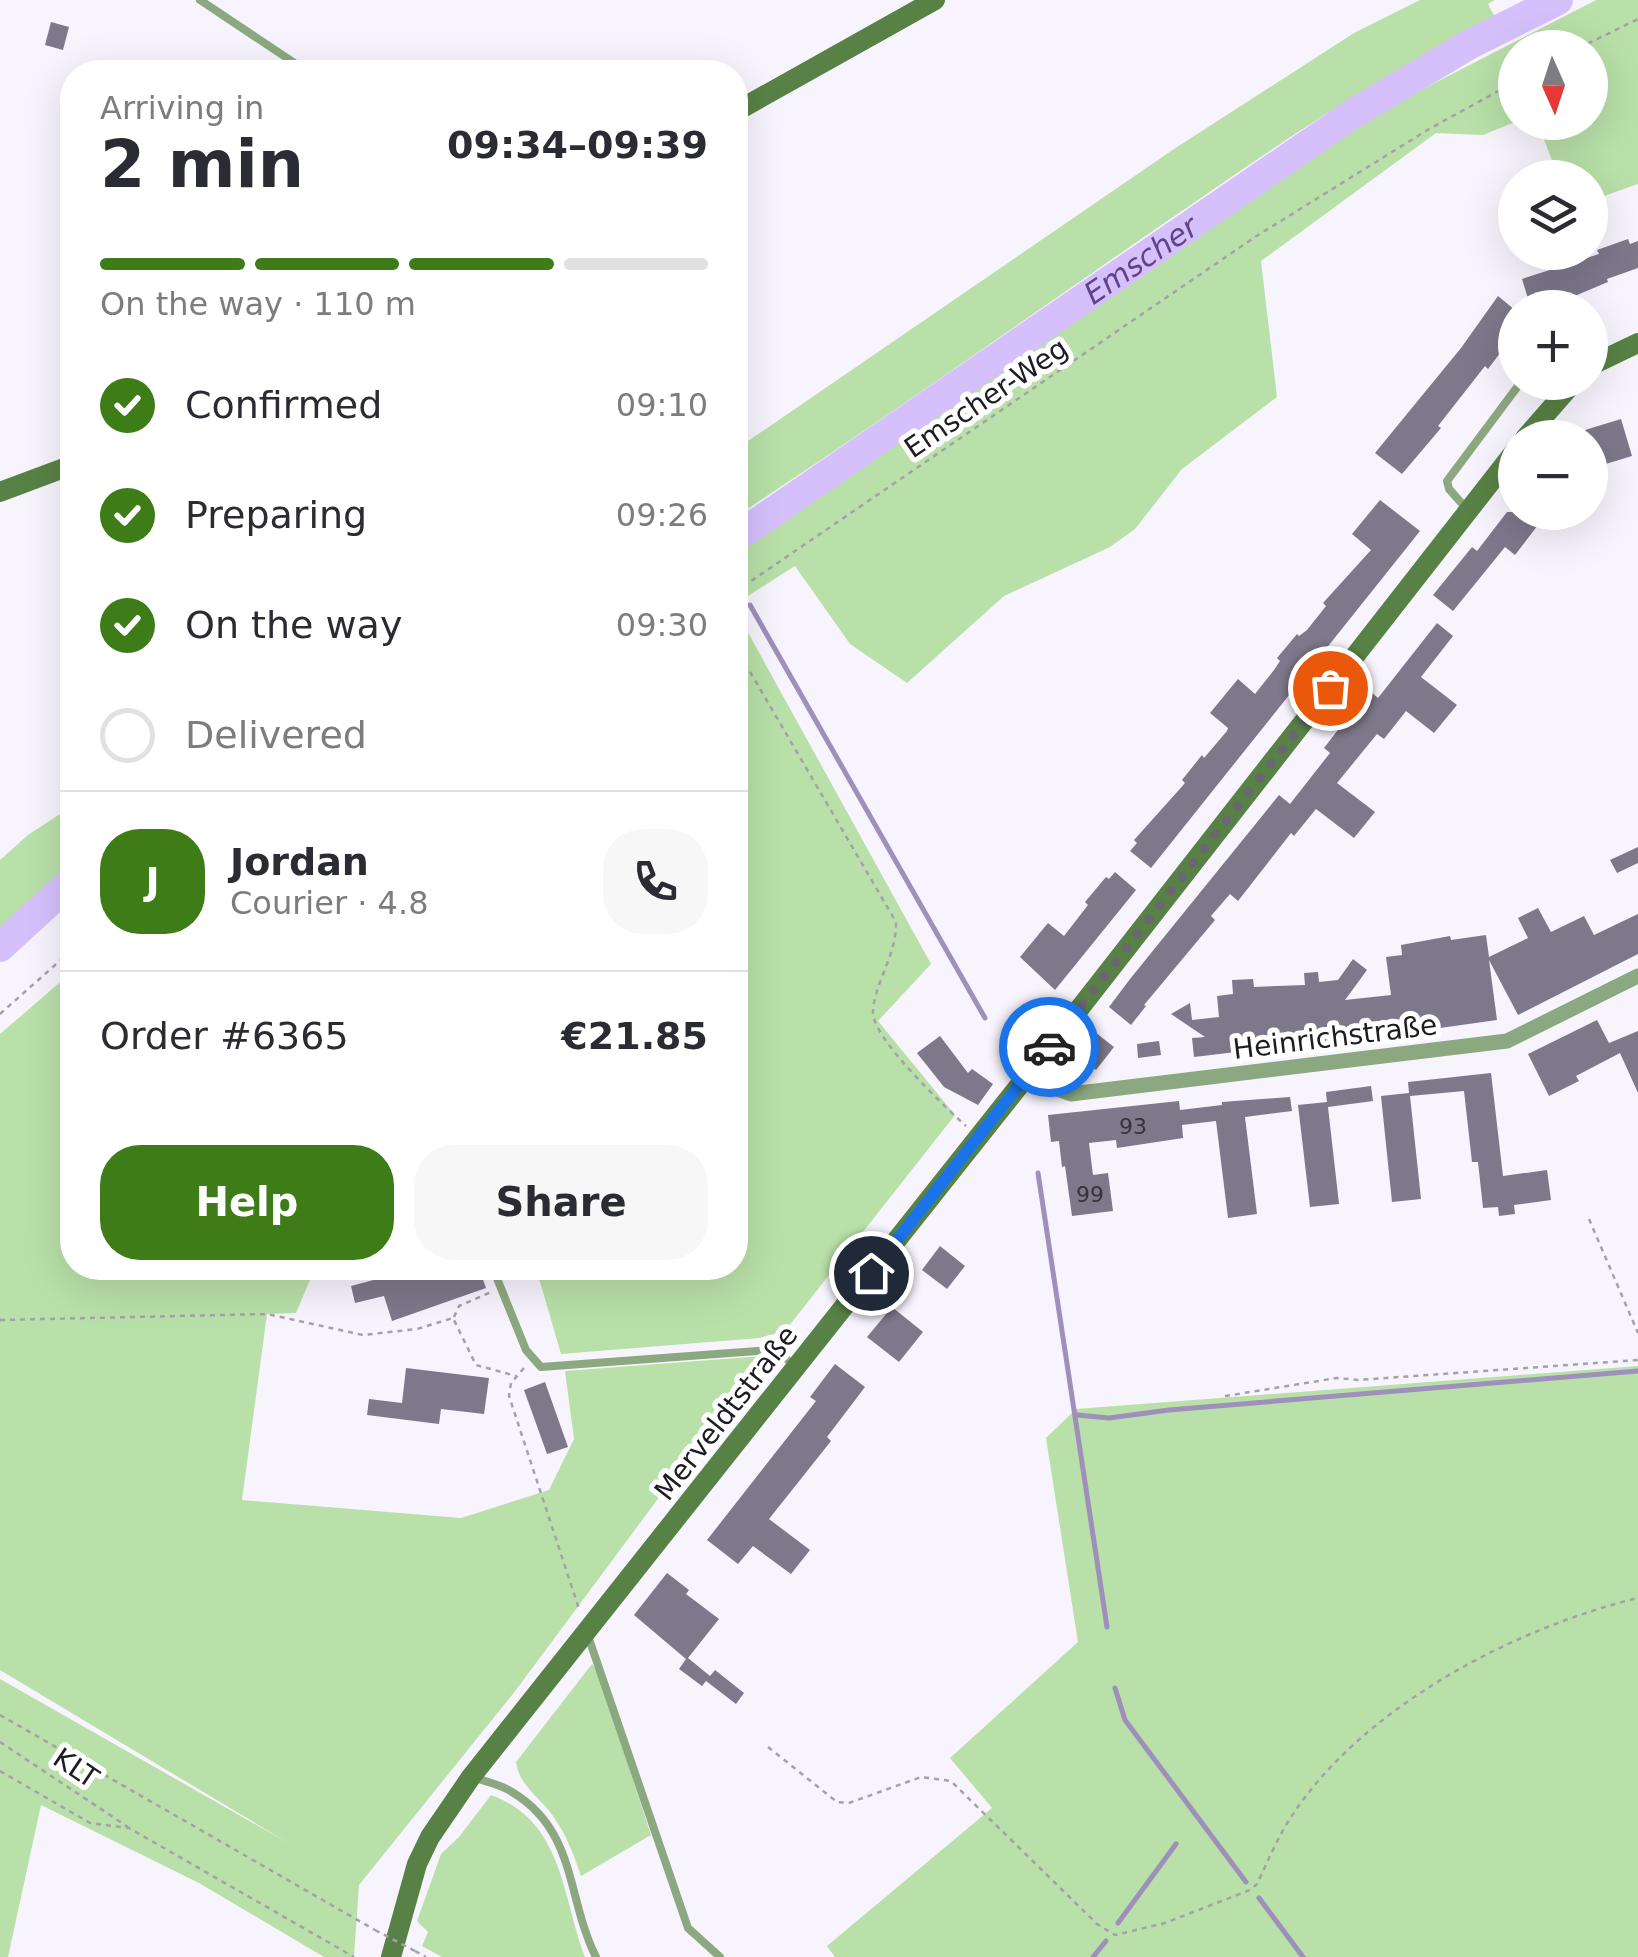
<!DOCTYPE html>
<html lang="en">
<head>
<meta charset="utf-8">
<style>
	body { margin:0; font-family:"DejaVu Sans",sans-serif; background:#f7f7f7; color:#2b2b33; height:100vh; display:flex; flex-direction:column; font-size:38px; white-space:nowrap }
	* { box-sizing:border-box; margin:0 }
	p { font-size:32px; color:#7c7c81 }
	.icon { flex:none; width:55px; height:55px; fill:none; stroke:currentColor; stroke-width:2; stroke-linecap:round; stroke-linejoin:round }
	.map { position:relative; flex:1; overflow:hidden }
	.drawer { position:absolute; left:60px; top:60px; width:688px; height:1220px; display:flex; flex-direction:column; background:#fff; border-radius:40px; box-shadow:0 10px 40px #0002 }
	.drawer>* { flex:none }
	.needle { width:65px; rotate:177deg }
	.buttons { position:absolute; left:1498px; top:30px; display:grid; gap:20px }
	.buttons a { display:grid; place-items:center; width:110px; height:110px; border-radius:50%; background:#fff; box-shadow:0 10px 40px #0002; font-size:50px }
	.pin { position:absolute; display:grid; place-items:center; width:85px; height:85px; color:#fff; margin:-42px; border:5px solid #fff; border-radius:50%; box-shadow:0 2px 10px #0007 }
	.courier { position:absolute; display:grid; place-items:center; width:100px; height:100px; margin:-50px; border:8px solid #1a73e8; border-radius:50%; background:#fff; color:#222; box-shadow:0 2px 12px #0007 }
	.summary em { font-style:normal; font-weight:700 }
	.summary div { display:flex; flex-direction:column-reverse }
	.summary { display:flex; align-items:center; justify-content:space-between; height:170px; padding:0 40px }
	h1 { font-size:65px; font-weight:700; line-height:75px }
	.bar { display:grid; grid-template-columns:repeat(4,1fr); gap:15px 10px; align-content:center; height:120px; padding:0 40px }
	.bar i { height:12px; border-radius:8px; background:#e1e1e2 }
	.bar .active { background:#3e7c18 }
	.bar p { grid-column:span 4 }
	.line { display:flex; align-items:center; gap:25px; padding:0 40px; border-top:2px solid #e1e1e2 }
	.line div { flex:1 }
	.round { display:grid; place-items:center; flex:none; width:105px; height:105px; border-radius:40px; background:#f7f7f7 }
	ol { padding:0 40px; list-style:none }
	li { display:flex; align-items:center; gap:30px; height:110px }
	li p { margin-inline-start:auto }
	li .icon { padding:10px; border-radius:50%; background:#3e7c18; color:#fff; stroke-width:4 }
	li:last-child { color:#7c7c81 }
	li i { width:55px; height:55px; border:5px solid #e1e1e2; border-radius:50% }
	.action { display:flex; gap:20px; margin-top:auto; padding:20px 40px }
	.action a { flex:1; height:115px; border-radius:40px; background:#3e7c18; color:#fff; font-size:40px; font-weight:700; line-height:115px; text-align:center }
	.action a+a { background:#f7f7f7; color:#2b2b33 }
	.map>svg:first-child { display:block }
	.green { fill:#b9e0a8 }
	.lines { fill:none; stroke-linecap:round; stroke-linejoin:round }
	.stream { stroke:#9e8fbb; stroke-width:5 }
	.river { stroke:#d5c0fc; stroke-width:30 }
	.building { fill:#7d788a }
	.path { stroke:#a4a1a9; stroke-width:2.5; stroke-dasharray:5 5; stroke-linecap:butt }
	.lane { stroke:#8ca880; stroke-width:8 }
	.street { stroke:#8ca880; stroke-width:15 }
	.secondary { stroke:#588245; stroke-width:20 }
	.path-bridge { stroke:#a4a1a9; stroke-width:2.5; stroke-dasharray:5 5; stroke-linecap:butt }
	.done { stroke:#6a686f; stroke-width:10; stroke-dasharray:0 18 }
	.route { stroke:#1a73e8; stroke-width:12 }
	.labels { text-anchor:middle; dominant-baseline:central; stroke-width:10; stroke-linejoin:round; paint-order:stroke }
	.number-label { font-size:22px; fill:#36333d }
	.street-label { font-size:28px; fill:#1e1c23; stroke:#fff }
	.water-label { font-size:30px; font-style:italic; fill:#60438a; stroke:#fff }
</style>
</head>
<body>
<div class="map">
<svg width="1638" height="1957" viewBox="0 0 1638 1957">
	<rect width="100%" height="100%" fill="#f7f4fd"/>
	<g class="green">
		<path d="M1420,0H1495L1488,4L1496,19C1377,74 1268,152 1160,226C1019,323 879,423 735,517V450L1174,149L1354,33Z"/>
		<path d="M1596,0H1638V184L1590,201V178L1558,177L1538,123L1590,122V48H1515V122L1483,135L1436,133L1261,261L1277,397L1182,469L1135,529L1110,547L1004,596L907,683L850,644L795,566L735,604V549L1123,281L1388,107Z"/>
		<path d="M735,609L931,964L878,1021L955,1115L785,1331L759,1338L561,1354L536,1268H735Z"/>
		<path d="M72,806V871L0,932V860L28,835Z"/>
		<path d="M72,972V1268H315L296,1313L267,1314L242,1500L461,1518L549,1490L574,1439L565,1371L764,1356L516,1690L359,1885L354,1957H324L199,1883L41,1805L8,1957H0V1679L290,1844L0,1670V1034Z"/>
		<path d="M1638,1366V1957H835L827,1946L992,1808L950,1758L1078,1642L1046,1438L1076,1409Z"/>
		<path d="M592,1664L597,1670L651,1835L581,1876C574,1855 566,1834 553,1816C540,1797 519,1786 516,1762Z"/>
		<path d="M491,1795C563,1821 562,1896 585,1957H442L422,1946L428,1932L417,1921L441,1854L459,1837Z"/>
	</g>
	<g class="lines">
		<g class="stream">
			<path d="M750,605L985,1018"/>
			<path d="M1038,1173L1107,1627"/>
			<path d="M1077,1415L1109,1418L1169,1410L1638,1371"/>
			<path d="M1115,1688L1125,1720L1246,1882"/>
			<path d="M1259,1898L1303,1957"/>
			<path d="M1118,1923L1176,1844"/>
			<path d="M1093,1957L1106,1941"/>
		</g>
		<g class="river">
			<path id="s1" d="M735,538L1354,113L1470,44L1558,0"/>
			<path d="M0,947L72,881"/>
		</g>
	</g>
	<g class="building">
		<path d="M51,22L69,27L63,50L45,45Z"/>
		<path d="M1628,239L1630,244L1638,241V268L1607,279L1608,282L1565,300L1531,308L1522,279L1599,254L1597,250Z"/>
		<path d="M1498,296L1515,310V327L1504,342L1507,344L1488,369L1485,366L1438,426L1441,428L1402,474L1375,453L1461,348Z"/>
		<path d="M1621,419L1632,456L1596,467L1590,438L1585,430Z"/>
		<path d="M1380,500L1420,531L1151,868L1130,851L1137,843L1134,840L1178,791L1185,783L1182,780L1202,755L1204,758L1227,731L1228,728L1210,713L1238,679L1255,694L1274,670L1280,661L1277,658L1297,634L1299,636L1307,630L1326,606L1323,603L1371,550L1352,534Z"/>
		<path d="M1507,512H1548L1515,555L1505,547L1453,611L1433,595L1472,547L1477,551Z"/>
		<path d="M1437,623L1453,636L1421,677L1457,705L1434,733L1406,711L1384,739L1377,734L1337,783L1375,812L1354,838L1316,809L1294,836L1291,833L1238,901L1230,894L1211,916L1215,920L1144,1005L1146,1006L1131,1025L1109,1007L1130,979L1279,795L1290,804L1330,753L1324,748L1351,713L1345,709L1364,686L1378,698Z"/>
		<path d="M1638,847V863L1617,873L1610,860Z"/>
		<path d="M1115,872L1136,890L1055,990L1020,957L1048,923L1064,936L1088,905L1085,902L1106,877L1109,879Z"/>
		<path d="M1538,908L1551,932L1584,916L1594,935L1638,914V954L1518,1015L1489,960L1497,1020L1440,1028L1194,1057L1192,1038L1205,1037L1171,1014L1190,1003L1192,1020L1219,1017L1217,996L1233,994L1232,980L1253,979L1254,987L1305,985L1304,973L1318,972L1319,982L1338,980L1353,959L1367,970L1345,1000L1391,995L1386,957L1402,955L1401,945L1450,936L1451,940L1486,935L1489,957L1528,938L1518,918Z"/>
		<path d="M1597,1020L1609,1043L1638,1031V1093L1620,1053L1576,1076L1579,1081L1549,1096L1528,1054Z"/>
		<path d="M1091,1029L1114,1047L1096,1070L1084,1060L1078,1067L1068,1059Z"/>
		<path d="M940,1036L968,1073L972,1069L993,1084L978,1105L944,1087L917,1053Z"/>
		<path d="M1159,1041L1161,1055L1138,1058L1137,1044Z"/>
		<path d="M1491,1073L1503,1176L1547,1170L1551,1200L1514,1205L1515,1214L1499,1216L1498,1207L1483,1208L1478,1162H1472L1464,1091L1410,1096L1421,1199L1392,1202L1381,1096L1409,1093L1408,1082Z"/>
		<path d="M1371,1086L1373,1101L1328,1107L1339,1204L1310,1207L1298,1105L1327,1102L1326,1092Z"/>
		<path d="M1290,1097L1292,1111L1245,1117L1257,1214L1228,1218L1216,1121L1182,1125L1183,1138L1117,1148L1116,1140L1089,1143L1093,1175L1108,1173L1113,1211L1072,1216L1065,1166L1062,1167L1059,1141L1051,1142L1048,1115L1179,1101L1180,1110L1222,1105V1102Z"/>
		<path d="M940,1246L965,1266L947,1289L922,1270Z"/>
		<path d="M375,1268H479L486,1288L392,1321L384,1296L355,1303L351,1286L377,1279Z"/>
		<path d="M892,1307L923,1332L899,1362L867,1337Z"/>
		<path d="M835,1364L865,1387L827,1437L831,1441L769,1519L810,1550L791,1574L753,1546L738,1564L707,1540L816,1401L810,1397Z"/>
		<path d="M406,1368L489,1378L484,1414L441,1409L439,1424L367,1415L369,1399L402,1403Z"/>
		<path d="M545,1382L568,1447L547,1454L524,1390Z"/>
		<path d="M667,1573L689,1590L686,1594L719,1619L688,1658L710,1676L715,1670L744,1693L736,1704L706,1681L702,1686L679,1669L686,1659L634,1615Z"/>
	</g>
	<g class="lines">
		<g class="path">
			<path d="M1579,48L1638,19"/>
			<path d="M735,592L1255,237L1429,129L1515,82"/>
			<path d="M735,646L896,922C897,955 874,983 873,1012C872,1038 946,1108 966,1126"/>
			<path d="M0,1014L72,950"/>
			<path d="M1589,1219L1638,1333"/>
			<path d="M454,1317L459,1306L491,1292"/>
			<path d="M0,1320L267,1314L363,1335L417,1329L453,1318L476,1365L516,1376"/>
			<path d="M524,1368L511,1383L509,1396L579,1609"/>
			<path d="M1225,1396L1337,1378L1358,1380L1638,1360"/>
			<path d="M0,1715L375,1930"/>
			<path d="M0,1742L128,1827"/>
			<path d="M768,1747L837,1802L849,1803L921,1777L951,1781L1097,1924L1115,1935L1165,1923L1250,1890L1257,1884C1267,1863 1276,1841 1288,1822C1357,1710 1513,1628 1638,1598"/>
			<path d="M0,1771L90,1823L129,1828L354,1957"/>
			<path d="M415,1951L426,1957"/>
		</g>
		<g class="lane">
			<path d="M200,0L308,72"/>
			<path d="M1590,342L1610,352"/>
			<path d="M1465,507L1449,489L1447,481L1521,382"/>
			<path d="M494,1271L526,1350L541,1367L772,1350L794,1364"/>
			<path d="M587,1633L688,1928L720,1957"/>
			<path d="M475,1778C487,1782 502,1785 512,1792C577,1831 566,1897 596,1957"/>
		</g>
		<path class="street" d="M1026,1077L1071,1094L1507,1041L1638,976"/>
		<g class="secondary">
			<path d="M735,112L935,0"/>
			<path d="M1590,366L1638,343"/>
			<path d="M1525,438L1574,382"/>
			<path d="M0,492L72,465"/>
			<path d="M391,1957L417,1864L430,1837L471,1777L1026,1077L1515,451"/>
		</g>
		<path class="path-bridge" d="M375,1930L415,1951"/>
	</g>
	<g class="lines">
		<path class="done" d="M1049,1047L1330,688"/>
		<path class="route" d="M871,1273L1049,1047"/>
	</g>
	<g class="labels">
		<g class="number-label">
			<text x="1133" y="1126">93</text>
			<text x="1090" y="1194">99</text>
		</g>
		<g class="street-label">
			<text transform="translate(986 398) rotate(-34)">Emscher-Weg</text>
			<text transform="translate(1335 1037) rotate(-7)">Heinrichstraße</text>
			<text transform="translate(726 1413) rotate(-52)">Merveldtstraße</text>
			<text transform="translate(76 1768) rotate(34)">KLT</text>
		</g>
		<g class="water-label">
			<text stroke="none"><textPath href="#s1" startOffset="492">Emscher</textPath></text>
		</g>
	</g>
</svg>
<div class="buttons">
<a><svg class="needle" viewBox="-14 -14 28 28"><path d="M0-13l5 13h-10z" fill="#e53935"/><path d="M0 13l5-13h-10z" fill="#7c7c81"/></svg></a>
<a><svg class="icon" aria-label="layers" viewBox="0 0 24 24"><path d="M12 4l9 5-9 5-9-5zM3 14l9 5 9-5"/></svg></a>
<a>+</a>
<a>−</a>
</div>
<div class="pin" style="left:1330px;top:688px;background:#ea580c"><svg class="icon" aria-label="bag" viewBox="0 0 24 24"><path d="M5 8h14l-1 12H6zM9 8a3 3 0 0 1 6 0"/></svg></div>
<div class="pin" style="left:871px;top:1273px;background:#1f2937"><svg class="icon" aria-label="home" viewBox="0 0 24 24"><path d="M3 11l9-7 9 7M6 9v11h12V9"/></svg></div>
<div class="courier" style="left:1049px;top:1047px"><svg class="icon" aria-label="car" viewBox="0 0 24 24"><path d="M5 17H2v-5l4-1 3-4h7l3 4 3 1v5h-3M9 17h6M6 11h13"/><circle cx="7" cy="17" r="2"/><circle cx="17" cy="17" r="2"/></svg></div>
<section class="drawer">
<div class="summary"><div><h1>2 min</h1><p>Arriving in</p></div><em>09:34–09:39</em></div>
<div class="bar"><i class="active"></i><i class="active"></i><i class="active"></i><i></i><p>On the way · 110 m</p></div>
<ol>
<li><svg class="icon" aria-label="check" viewBox="0 0 24 24"><path d="M5 12l5 5 9-10"/></svg>Confirmed<p>09:10</p></li>
<li><svg class="icon" aria-label="check" viewBox="0 0 24 24"><path d="M5 12l5 5 9-10"/></svg>Preparing<p>09:26</p></li>
<li><svg class="icon" aria-label="check" viewBox="0 0 24 24"><path d="M5 12l5 5 9-10"/></svg>On the way<p>09:30</p></li>
<li><i></i>Delivered</li>
</ol>
<div class="line" style="height:180px"><b class="round" style="background:#3e7c18;color:#fff">J</b><div><b>Jordan</b><p>Courier · 4.8</p></div><a class="round"><svg class="icon" aria-label="phone" viewBox="0 0 24 24"><path d="M5 4h4l2 5-3 2q2 4 5 5l2-3 5 2v4C11 20 4 13 5 4z"/></svg></a></div>
<div class="line" style="height:130px"><div>Order #6365</div><b>€21.85</b></div>
<div class="action"><a>Help</a><a>Share</a></div>
</section>
</div>
</body>
</html>
